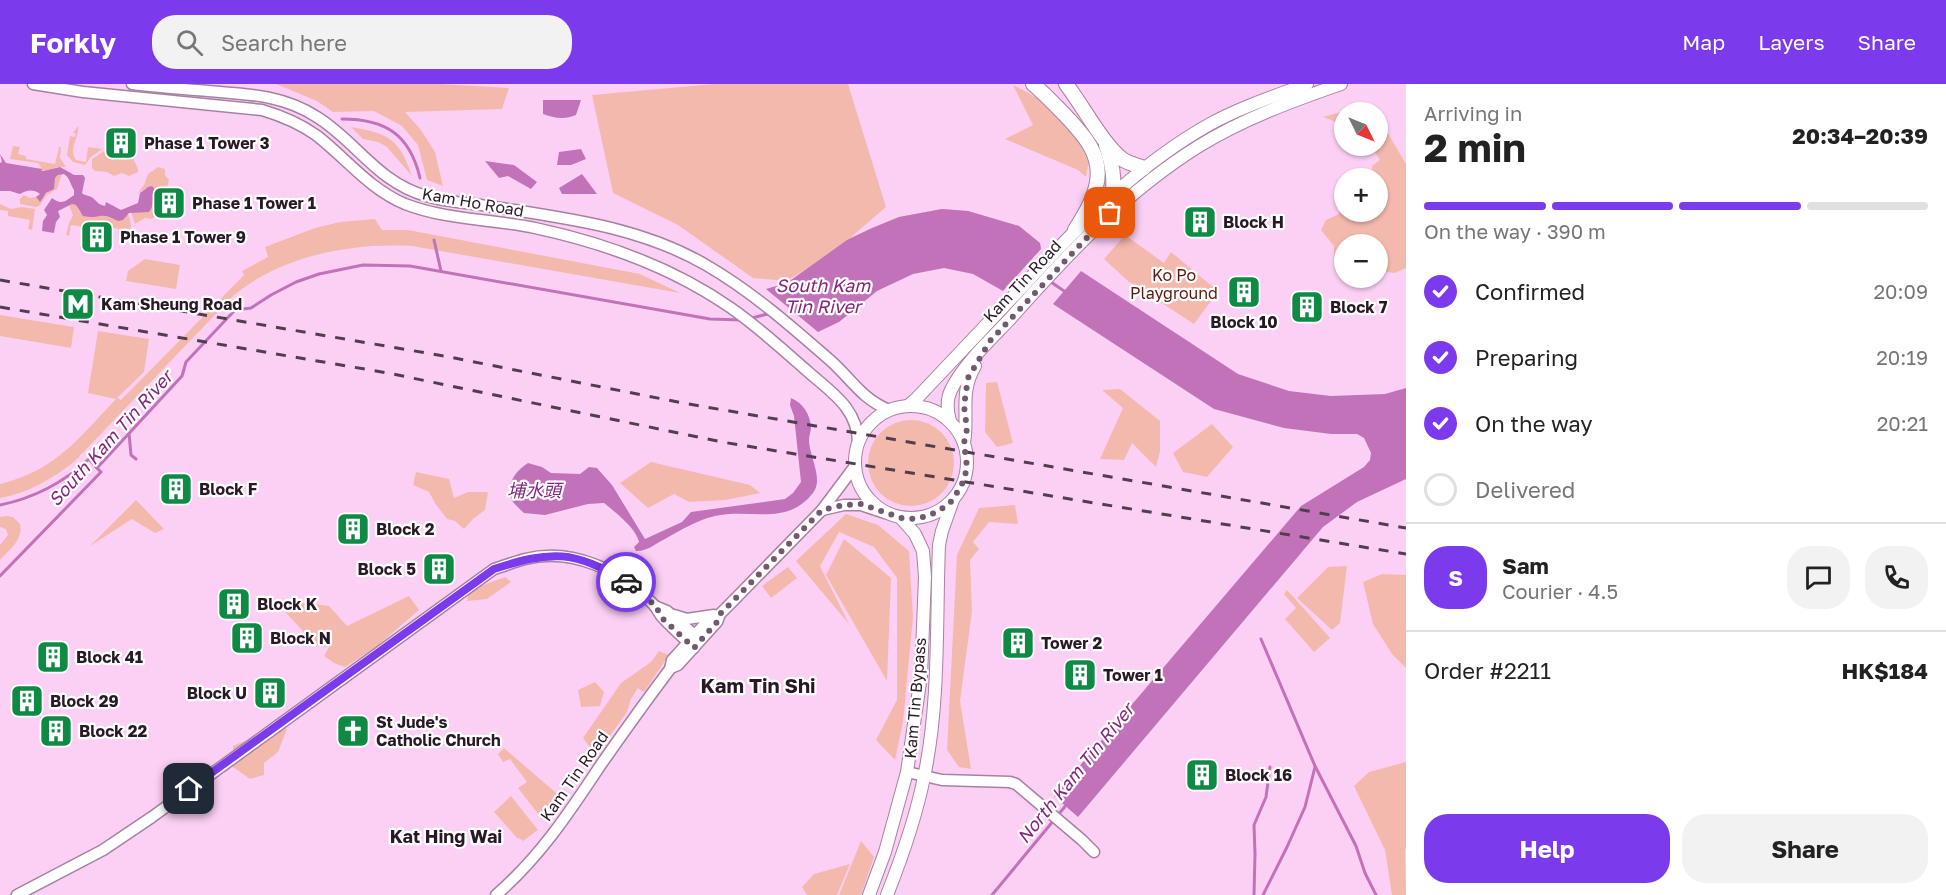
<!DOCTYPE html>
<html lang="en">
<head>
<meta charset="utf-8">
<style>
	body { margin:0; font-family:"Golos Text","Noto Sans TC",sans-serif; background:#f2f2f2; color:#222; height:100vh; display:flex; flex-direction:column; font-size:22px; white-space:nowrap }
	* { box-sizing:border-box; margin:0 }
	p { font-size:20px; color:#767676 }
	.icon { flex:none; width:33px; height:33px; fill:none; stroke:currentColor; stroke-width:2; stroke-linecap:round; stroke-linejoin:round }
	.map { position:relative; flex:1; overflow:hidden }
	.details { display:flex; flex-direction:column; background:#fff; width:540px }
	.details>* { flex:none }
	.needle { width:39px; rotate:133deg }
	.fabs { position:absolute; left:1334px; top:18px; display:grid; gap:12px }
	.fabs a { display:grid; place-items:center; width:54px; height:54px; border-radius:50%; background:#fff; box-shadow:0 2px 4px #0004; font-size:30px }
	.pin { position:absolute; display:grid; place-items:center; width:51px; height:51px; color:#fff; margin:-26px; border-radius:12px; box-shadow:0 3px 9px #0006 }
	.courier { position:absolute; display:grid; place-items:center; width:60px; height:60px; margin:-30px; border:4px solid #7c3aed; border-radius:50%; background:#fff; color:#222; box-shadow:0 2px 8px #0007 }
	.head em { font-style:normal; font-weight:700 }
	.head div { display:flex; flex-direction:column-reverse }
	.head { display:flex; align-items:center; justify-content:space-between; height:102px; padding:0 18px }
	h1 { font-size:39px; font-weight:700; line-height:45px }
	.bar { display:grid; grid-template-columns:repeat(4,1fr); gap:9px 6px; align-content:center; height:72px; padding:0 18px }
	.bar i { height:8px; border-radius:4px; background:#e0e0e0 }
	.bar .active { background:#7c3aed }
	.bar p { grid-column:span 4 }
	.line { display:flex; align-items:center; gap:15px; padding:0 18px; border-top:2px solid #e0e0e0 }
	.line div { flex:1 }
	.round { display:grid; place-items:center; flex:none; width:63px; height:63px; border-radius:24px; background:#f2f2f2 }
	ol { padding:0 18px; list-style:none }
	li { display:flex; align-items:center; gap:18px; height:66px }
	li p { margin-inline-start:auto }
	li .icon { padding:6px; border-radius:50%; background:#7c3aed; color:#fff; stroke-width:4 }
	li:last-child { color:#767676 }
	li i { width:33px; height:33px; border:3px solid #e0e0e0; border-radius:50% }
	.cta { display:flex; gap:12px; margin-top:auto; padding:12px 18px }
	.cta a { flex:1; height:69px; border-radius:24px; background:#7c3aed; color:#fff; font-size:24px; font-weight:700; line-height:69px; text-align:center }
	.cta a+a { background:#f2f2f2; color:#222 }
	header { display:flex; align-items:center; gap:36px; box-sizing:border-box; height:84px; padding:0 30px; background:#7c3aed; color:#fff }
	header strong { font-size:28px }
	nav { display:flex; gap:33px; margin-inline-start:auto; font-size:21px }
	.search { width:420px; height:54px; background:#f2f2f2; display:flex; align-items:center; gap:15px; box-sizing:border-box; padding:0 21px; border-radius:24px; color:#767676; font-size:22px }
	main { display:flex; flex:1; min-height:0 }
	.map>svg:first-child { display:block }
	.green { fill:#f4b9ad }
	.water { fill:#c272b9 }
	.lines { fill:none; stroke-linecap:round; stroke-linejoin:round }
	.stream { stroke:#c272b9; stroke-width:3 }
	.secondary-casing { stroke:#a880a2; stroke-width:13 }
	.primary-casing { stroke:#a880a2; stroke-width:14 }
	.highway-casing { stroke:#a880a2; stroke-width:16 }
	.secondary { stroke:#fff; stroke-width:10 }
	.primary { stroke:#fff; stroke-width:12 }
	.highway { stroke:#fff; stroke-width:14 }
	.rail { stroke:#523d4f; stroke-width:3; stroke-dasharray:10 10; stroke-linecap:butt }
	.done { stroke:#73596f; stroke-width:6; stroke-dasharray:0 10.8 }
	.route { stroke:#7c3aed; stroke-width:8 }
	.labels { text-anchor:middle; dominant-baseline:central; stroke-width:4.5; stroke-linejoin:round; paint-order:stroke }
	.poi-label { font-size:16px; font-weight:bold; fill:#291927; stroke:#fff; text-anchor:start }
	.street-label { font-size:16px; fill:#291927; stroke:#fff }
	.park-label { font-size:16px; fill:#5b180e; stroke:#fff }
	.water-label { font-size:18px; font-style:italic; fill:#85247d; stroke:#fff }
	.neighbourhood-label { font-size:18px; font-weight:bold; fill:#291927; stroke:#fff }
	.quarter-label { font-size:20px; font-weight:bold; fill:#291927; stroke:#fff }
</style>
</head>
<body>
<header>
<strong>Forkly</strong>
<div class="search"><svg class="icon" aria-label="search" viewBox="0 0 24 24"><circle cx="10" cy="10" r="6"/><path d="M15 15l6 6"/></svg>Search here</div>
<nav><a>Map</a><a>Layers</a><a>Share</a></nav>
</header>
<main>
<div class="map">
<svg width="1406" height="811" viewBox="0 0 1406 811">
	<rect width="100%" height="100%" fill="#fcd0f5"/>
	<g class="green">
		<path d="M276,0H441L509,4L502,25L405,28L421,46L435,68L443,102L427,96L418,61L402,42L374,27L333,28L317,17Z"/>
		<path d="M714,0H848L886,123L850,154L899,133L942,125L968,127L1019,142L1040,159L1041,165L979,151L831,197L766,205L787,199L808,183L787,197L753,194L678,141L613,109L592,11Z"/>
		<path d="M1013,1L1072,32L1093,55L1086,93L1078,86L1005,55L1033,41Z"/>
		<path d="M1370,20L1376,28H1344V41L1323,33Z"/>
		<path d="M1377,31L1406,80V184L1395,189L1377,187V160H1344V180L1334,177V162L1321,146L1326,136L1339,130L1344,120V128H1377V94H1373L1372,82L1380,76L1371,62H1377Z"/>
		<path d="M78,42C80,53 68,64 76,76L86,78L88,63L102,65L91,73L85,81L73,78L67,71L70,52L74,53L76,50L73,49Z"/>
		<path d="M351,43C389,50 399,54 412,92L387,63L378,58L363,55Z"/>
		<path d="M13,62L20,63L18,70L26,72V75L55,80L59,63H61L60,74L66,83H57L47,87H41V83L38,79L10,75Z"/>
		<path d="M106,66L131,70L138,85V88L129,92L122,89L114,92L107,88L95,87L92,84V75Z"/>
		<path d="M158,83L165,85V91L169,96L167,104L162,107L161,114H157L156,107L146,104L137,110L144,101L148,90Z"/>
		<path d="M60,90H62L57,105L47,111L39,122L35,123L20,120V115L24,111L30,114L36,113L39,117C47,107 55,108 55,94Z"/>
		<path d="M156,117H160L158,131L151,135L145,134L135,140L131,128H149L153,120H156Z"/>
		<path d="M0,120L11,125L22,123L35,125L32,146L28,145L30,136L8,132V127L0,126Z"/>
		<path d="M72,120L76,121L79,127L86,133C92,133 96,131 102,131C110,130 115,137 123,136L128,130L130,135L131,144L123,150L118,149L119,145L110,143L109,147L71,141L69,152L66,151L69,139L73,131L69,121Z"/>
		<path d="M375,135L382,146H408L640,190L680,209L412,162C351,159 282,171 233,212L74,378C52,395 28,409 0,414V400C56,386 78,355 116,315L88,309L98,247L149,255L144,288L117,314L121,316L244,191L242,187L268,173L265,163L315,144L340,138Z"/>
		<path d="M1125,151L1164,179L1171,168L1218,207L1194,240L1128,197L1104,175Z"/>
		<path d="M145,175L180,181L176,205L126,197L128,187Z"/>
		<path d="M0,231L74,243L71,264L0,252Z"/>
		<path d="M997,298L1013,359L997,363L985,348L986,299Z"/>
		<path d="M1120,305L1160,337V367L1156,383L1132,359L1124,376L1100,375L1123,324L1102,306Z"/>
		<circle cx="911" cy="379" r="43"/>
		<path d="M1212,340L1233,363L1207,393L1183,388L1173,369Z"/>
		<path d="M651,378L750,401L760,409L726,416L689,418L674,410L648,424L620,399Z"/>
		<path d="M416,388L449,395L454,414L468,408H488L485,426L474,434L464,445L455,437L447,435L435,419L429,408L413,401Z"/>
		<path d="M136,416L164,445L155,449L132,435L90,462Z"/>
		<path d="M1015,421L1018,440L989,438L973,458L979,465L970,476L972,527L960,617L971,685L959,683L947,666L957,471L979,424Z"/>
		<path d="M846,430L878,441L909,467L913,533L903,638L895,676L876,656L897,616V494L874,463L839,448L820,482L849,540L796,477Z"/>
		<path d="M7,432L13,433L20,440C24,455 9,466 0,476V461L8,451L6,445L0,443V433Z"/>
		<path d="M844,455L891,494L887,597L826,491Z"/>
		<path d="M1347,482L1340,539L1332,546L1297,514L1328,483Z"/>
		<path d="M788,483L797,494L771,514L762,502Z"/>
		<path d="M1382,490L1406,491V584L1392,570L1373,540L1363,498Z"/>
		<path d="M505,493L511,498L487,515L467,517L468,511L478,503Z"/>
		<path d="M1287,506L1330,554L1314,568L1285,535L1296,524L1284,510Z"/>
		<path d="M409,512L419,526L376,563L345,583L334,579L324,572L329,563L317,562L273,515L329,522L347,542Z"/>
		<path d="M659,567L669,571L644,608L638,604L631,615L627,628L596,671L583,654L621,599L651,578Z"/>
		<path d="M595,598L604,608L600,622L581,623L578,606Z"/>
		<path d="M282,642L287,645L278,668L264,679V691L250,695L233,683V662Z"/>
		<path d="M504,664L562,714L542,735L518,704L527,698L510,675L503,678L498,670Z"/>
		<path d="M1406,678V764L1405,766L1406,811H1392L1385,766L1354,702L1369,688Z"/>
		<path d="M511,712L538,746L523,757L519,754L518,755L494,728Z"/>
		<path d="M861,757L874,773L861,811H839Z"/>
		<path d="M850,780L837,811H807L802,803L814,790Z"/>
	</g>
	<g class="water">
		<path d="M543,16H581L576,31C565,36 553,34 543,30Z"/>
		<path d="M581,65L586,75L571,81H557L559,68Z"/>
		<path d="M0,70L6,79L42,85L41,87H44L60,83L74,91H83L85,94L82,109C85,112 89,111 93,114C98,118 97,120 105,122L106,118L121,126L138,119L140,109L148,103L152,102L156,107C151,113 155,122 149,128L129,129L123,136L118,137C99,126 100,136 83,132L76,121L72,120L58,127L60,133L56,138L54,149L42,147L43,137L47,131L44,126L52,114C61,121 65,118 74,111V106C70,100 70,94 64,90L58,91L55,94L54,105L46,109L40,118L36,113L40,110C33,105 27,106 20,110L10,107H0V79L2,78Z"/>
		<path d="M485,77L514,81L537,98L531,105L508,92L499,94Z"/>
		<path d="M582,90L597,110H562L559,104Z"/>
		<path d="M942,125L968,127L1019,142L1040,159L1041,165L1003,207L973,190L944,184L913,190L877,207L839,238L818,248L766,205L787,199L847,156L872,144L899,133Z"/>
		<path d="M1081,187L1238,290L1289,307L1331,312L1385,310L1406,304V395L1357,418L1323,443L1078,733L1054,712L1301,422L1364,383L1370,376L1371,369L1364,354L1357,350H1331L1284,344L1214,325L1053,220Z"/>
		<path d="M791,314C803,319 810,330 811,343C811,347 809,352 809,356C809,372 824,395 813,409C786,443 751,424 715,432C697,436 681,446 665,455C654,460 649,467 636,467L634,463L639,458C636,444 615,428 604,419L588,420L545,431L524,429C521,426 516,422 513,418C504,402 515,387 528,379L542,383L551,389L580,390L589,383L597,384L612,401L645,455L682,438L691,428L785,415L793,409L801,398L794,332L790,321Z"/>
	</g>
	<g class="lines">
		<g class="stream">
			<path d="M342,35C386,35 410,51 420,94"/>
			<path d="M434,156L441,187"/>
			<path d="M1048,196L1067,209"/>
			<path d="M752,234L771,229"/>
			<path d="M129,349L131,371L136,375"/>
			<path d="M0,421C35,414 63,399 89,375L97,384"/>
			<path d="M0,492L101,388L97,384L182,292L186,278L235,226L251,224L271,211L296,198L319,190L363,181L410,182L710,235L742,236"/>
			<path d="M1261,555L1315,682L1356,762L1365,789L1376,811"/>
			<path d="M1058,731L1067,720"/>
			<path d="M992,811L1054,736"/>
			<path d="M1254,811L1255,770L1254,741L1266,713L1270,683"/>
			<path d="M1263,811L1287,763L1305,723L1315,683"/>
		</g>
		<defs>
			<g id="secondary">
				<path d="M33,0L83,8L262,26C282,32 299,39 316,51C346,74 369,105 405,120C446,136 492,135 535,144C605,159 672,183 731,224C757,242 781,264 805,285C829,307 858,323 858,359"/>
				<path d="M132,0C157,3 183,5 208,7C247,10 283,11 317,33C357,58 377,98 426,112C446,118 468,119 488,122C563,134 639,142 706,181C751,207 791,242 831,277C852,296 862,315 889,326"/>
				<path d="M822,426L844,421H861L885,429"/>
				<path d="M655,522L667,527L698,554"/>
				<path d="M674,531L687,535L714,531"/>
				<path d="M673,583L678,581L717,538L720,530L734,516L822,426L855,382"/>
				<path d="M907,688L942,696L1010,698L1016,700L1082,756L1094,768"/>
				<path d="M17,811L103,766L152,733L494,485C504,482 514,478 525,475C572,463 620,486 653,520C658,525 659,531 664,535C673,545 684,554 694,564"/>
				<path d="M496,811C539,774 569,729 600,682C623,649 646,617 670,585L672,576L712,532"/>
			</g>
			<g id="primary">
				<circle cx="911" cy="378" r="56"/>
				<path d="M908,322L917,314C953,276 988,239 1024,201C1080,140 1137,81 1210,40C1241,23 1275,12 1307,0"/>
				<path d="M950,337C947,326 946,316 951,306C963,281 990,256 1009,236C1067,171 1125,108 1199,62C1243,35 1292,17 1341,0"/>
				<path d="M964,359C969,331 959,309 975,282"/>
				<path d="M869,811L885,768L907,688L921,592L925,493L923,467L915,450L901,434"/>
				<path d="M887,811C902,773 916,734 924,693C940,619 936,536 939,461L942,447L953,416"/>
			</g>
			<g id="highway">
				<path d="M1033,0C1044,9 1054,20 1064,30C1084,51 1104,72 1096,103C1092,119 1083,133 1075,146"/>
				<path d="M1066,0C1083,22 1102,59 1122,75C1129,80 1137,81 1144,84"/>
				<path d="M1106,61C1115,87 1115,102 1110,129"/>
			</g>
		</defs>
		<use href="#secondary" class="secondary-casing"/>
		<use href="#primary" class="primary-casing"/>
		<use href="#highway" class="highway-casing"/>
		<use href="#secondary" class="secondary"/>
		<use href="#primary" class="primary"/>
		<use href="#highway" class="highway"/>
		<g class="rail">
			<path d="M0,196L444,272L683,319L1406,444"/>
			<path d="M0,223L388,289L722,358L1406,470"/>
		</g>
	</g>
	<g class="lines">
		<path class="done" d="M626,498L656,522L661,533L694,564L717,538L720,530L727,523L822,426L844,421L861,420L901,434L914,435L927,432L939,427L953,416L964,396L967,383L964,359L967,345L964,322L968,294L990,257L1110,129"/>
		<path class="route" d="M189,705L494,485C550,467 575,465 626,498"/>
	</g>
	<defs>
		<symbol id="building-square" viewBox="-11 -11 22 22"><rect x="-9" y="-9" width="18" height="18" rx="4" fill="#0f8a45" stroke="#fff"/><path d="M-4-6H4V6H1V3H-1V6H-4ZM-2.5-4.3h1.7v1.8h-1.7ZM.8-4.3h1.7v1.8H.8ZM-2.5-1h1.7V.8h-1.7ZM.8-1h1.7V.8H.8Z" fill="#fff"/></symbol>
		<symbol id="metro-square" viewBox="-11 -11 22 22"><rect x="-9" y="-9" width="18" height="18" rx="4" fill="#0f8a45" stroke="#fff"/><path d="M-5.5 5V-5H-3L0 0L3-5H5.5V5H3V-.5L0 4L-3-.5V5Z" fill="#fff"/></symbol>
		<symbol id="church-square" viewBox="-11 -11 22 22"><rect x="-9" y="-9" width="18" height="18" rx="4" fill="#0f8a45" stroke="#fff"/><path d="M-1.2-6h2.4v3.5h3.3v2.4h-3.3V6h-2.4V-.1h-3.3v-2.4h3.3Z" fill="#fff"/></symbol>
	</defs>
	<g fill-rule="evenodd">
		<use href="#building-square" x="102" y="40" width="38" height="38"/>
		<use href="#building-square" x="150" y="100" width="38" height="38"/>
		<use href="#building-square" x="1181" y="119" width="38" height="38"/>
		<use href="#building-square" x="78" y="134" width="38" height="38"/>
		<use href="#building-square" x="1225" y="189" width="38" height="38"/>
		<use href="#metro-square" x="59" y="201" width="38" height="38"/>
		<use href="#building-square" x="1288" y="204" width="38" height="38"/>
		<use href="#building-square" x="157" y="386" width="38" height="38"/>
		<use href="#building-square" x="334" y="426" width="38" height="38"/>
		<use href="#building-square" x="420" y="466" width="38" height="38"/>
		<use href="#building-square" x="215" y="501" width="38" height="38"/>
		<use href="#building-square" x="228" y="535" width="38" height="38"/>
		<use href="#building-square" x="999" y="540" width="38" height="38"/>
		<use href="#building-square" x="34" y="554" width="38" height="38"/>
		<use href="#building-square" x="1061" y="572" width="38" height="38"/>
		<use href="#building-square" x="251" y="590" width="38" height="38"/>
		<use href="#building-square" x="8" y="598" width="38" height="38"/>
		<use href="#building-square" x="37" y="628" width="38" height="38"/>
		<use href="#church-square" x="334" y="628" width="38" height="38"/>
		<use href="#building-square" x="1183" y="672" width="38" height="38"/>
	</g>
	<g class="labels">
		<g class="poi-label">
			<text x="144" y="59">Phase 1 Tower 3</text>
			<text x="192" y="119">Phase 1 Tower 1</text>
			<text x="1223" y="138">Block H</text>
			<text x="120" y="153">Phase 1 Tower 9</text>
			<text x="101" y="220">Kam Sheung Road</text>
			<text x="1330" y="223">Block 7</text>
			<text x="1244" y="238" text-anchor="middle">Block 10</text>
			<text x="199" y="405">Block F</text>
			<text x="376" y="445">Block 2</text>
			<text x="416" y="485" text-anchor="end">Block 5</text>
			<text x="257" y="520">Block K</text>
			<text x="270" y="554">Block N</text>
			<text x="1041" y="559">Tower 2</text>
			<text x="76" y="573">Block 41</text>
			<text x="1103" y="591">Tower 1</text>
			<text x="247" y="609" text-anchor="end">Block U</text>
			<text x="50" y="617">Block 29</text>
			<text x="376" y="638">St Jude's<tspan x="376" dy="18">Catholic Church</tspan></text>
			<text x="79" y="647">Block 22</text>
			<text x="1225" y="691">Block 16</text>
		</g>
		<g class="street-label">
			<text transform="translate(473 118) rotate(10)">Kam Ho Road</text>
			<text transform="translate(1022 197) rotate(-47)">Kam Tin Road</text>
			<text transform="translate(915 614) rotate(-85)">Kam Tin Bypass</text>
			<text transform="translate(574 692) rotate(-55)">Kam Tin Road</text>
		</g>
		<g class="park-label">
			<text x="1174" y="191">Ko Po<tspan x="1174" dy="18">Playground</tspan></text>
		</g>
		<g class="water-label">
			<text x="823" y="201">South Kam<tspan x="823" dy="21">Tin River</tspan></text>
			<text transform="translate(110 354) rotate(-48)">South Kam Tin River</text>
			<text x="534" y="406">埔水頭</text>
			<text transform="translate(1075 689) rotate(-51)">North Kam Tin River</text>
		</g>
		<g class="neighbourhood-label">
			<text x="446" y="752">Kat Hing Wai</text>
		</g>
		<g class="quarter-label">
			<text x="758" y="601">Kam Tin Shi</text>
		</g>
	</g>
</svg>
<div class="fabs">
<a><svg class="needle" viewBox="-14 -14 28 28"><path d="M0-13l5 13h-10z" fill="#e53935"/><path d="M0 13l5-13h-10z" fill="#767676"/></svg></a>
<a>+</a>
<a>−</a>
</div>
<div class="pin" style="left:1110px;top:129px;background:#ea580c"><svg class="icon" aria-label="bag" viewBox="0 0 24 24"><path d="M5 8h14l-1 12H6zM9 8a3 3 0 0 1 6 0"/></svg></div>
<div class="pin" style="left:189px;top:705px;background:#1f2937"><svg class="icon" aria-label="home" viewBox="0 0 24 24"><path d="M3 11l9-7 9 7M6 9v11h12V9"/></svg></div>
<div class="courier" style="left:626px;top:498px"><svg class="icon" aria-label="car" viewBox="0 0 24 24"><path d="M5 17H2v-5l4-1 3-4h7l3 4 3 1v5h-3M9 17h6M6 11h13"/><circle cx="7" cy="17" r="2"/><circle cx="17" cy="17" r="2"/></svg></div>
</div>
<section class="details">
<div class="head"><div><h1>2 min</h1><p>Arriving in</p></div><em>20:34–20:39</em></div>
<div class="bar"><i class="active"></i><i class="active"></i><i class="active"></i><i></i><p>On the way · 390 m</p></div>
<ol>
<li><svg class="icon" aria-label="check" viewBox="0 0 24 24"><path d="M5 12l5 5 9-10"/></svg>Confirmed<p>20:09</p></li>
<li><svg class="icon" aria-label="check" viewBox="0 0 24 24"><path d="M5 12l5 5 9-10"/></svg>Preparing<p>20:19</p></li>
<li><svg class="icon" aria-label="check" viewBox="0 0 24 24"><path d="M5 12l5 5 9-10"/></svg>On the way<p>20:21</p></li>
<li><i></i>Delivered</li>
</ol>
<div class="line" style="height:108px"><b class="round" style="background:#7c3aed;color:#fff">S</b><div><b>Sam</b><p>Courier · 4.5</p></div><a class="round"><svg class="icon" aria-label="chat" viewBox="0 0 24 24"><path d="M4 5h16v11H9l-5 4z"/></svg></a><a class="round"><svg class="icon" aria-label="phone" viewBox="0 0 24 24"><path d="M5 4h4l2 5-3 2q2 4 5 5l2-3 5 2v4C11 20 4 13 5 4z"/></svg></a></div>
<div class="line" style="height:78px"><div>Order #2211</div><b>HK$184</b></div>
<div class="cta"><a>Help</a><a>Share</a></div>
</section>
</main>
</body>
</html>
